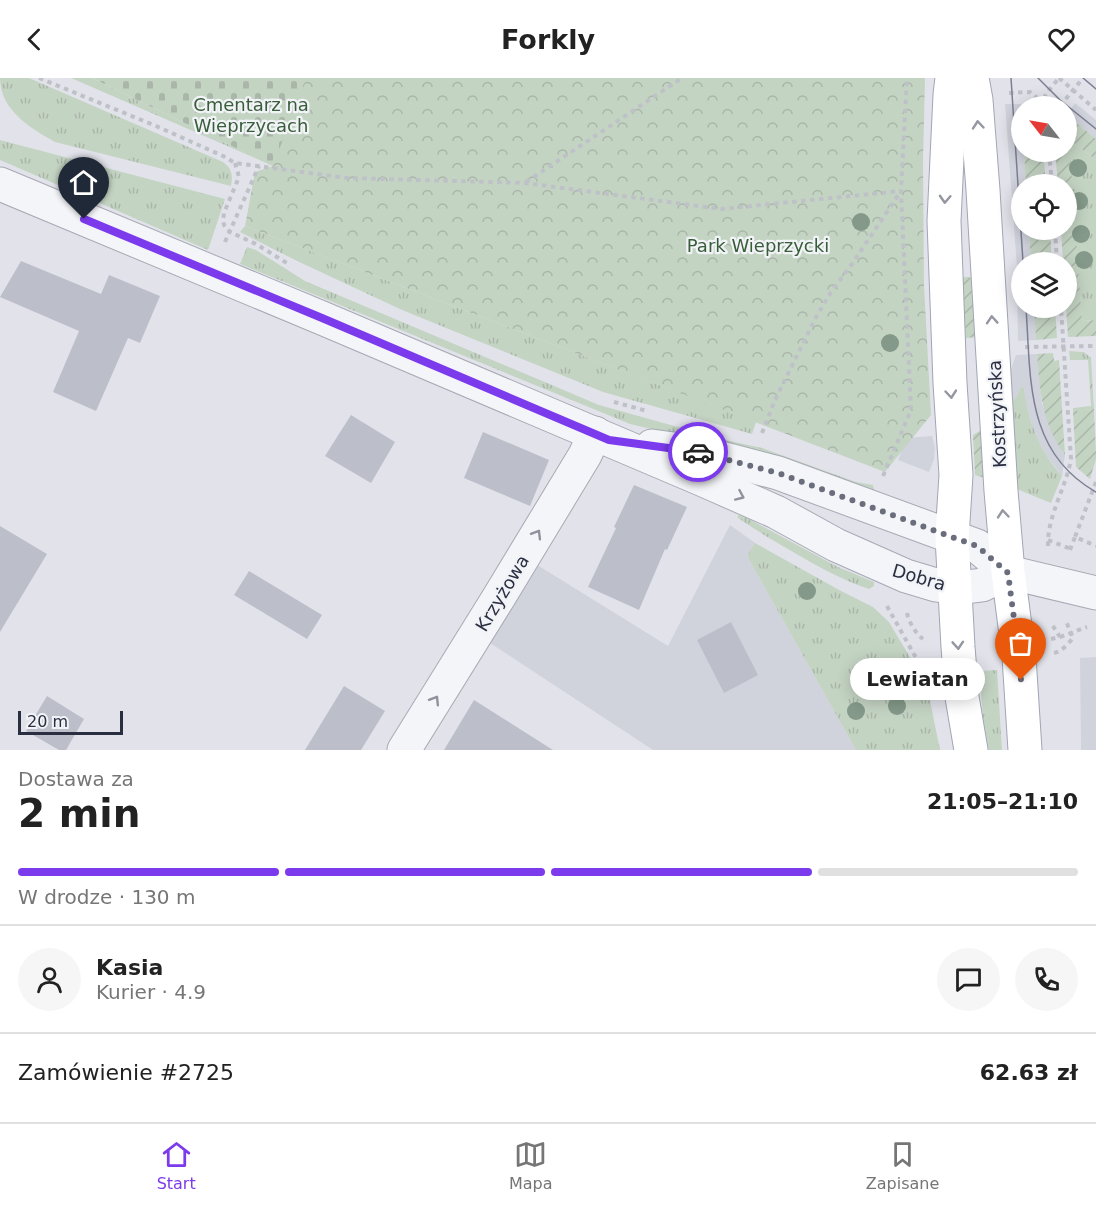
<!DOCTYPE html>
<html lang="pl">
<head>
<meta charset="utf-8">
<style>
	body { margin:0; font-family:"DejaVu Sans",sans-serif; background:#f6f6f6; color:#222; height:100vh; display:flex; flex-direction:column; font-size:22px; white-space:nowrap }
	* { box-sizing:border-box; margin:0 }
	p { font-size:20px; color:#767676 }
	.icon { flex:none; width:33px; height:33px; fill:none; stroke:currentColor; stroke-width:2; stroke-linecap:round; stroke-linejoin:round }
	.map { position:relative; height:672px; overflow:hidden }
	.drawer { display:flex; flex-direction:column; background:#fff; flex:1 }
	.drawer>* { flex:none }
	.needle { width:39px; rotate:301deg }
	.buttons { position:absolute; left:1011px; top:18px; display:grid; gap:12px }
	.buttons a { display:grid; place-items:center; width:66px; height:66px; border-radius:50%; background:#fff; box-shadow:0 3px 15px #0003; font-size:30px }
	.scale { position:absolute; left:18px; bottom:15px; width:105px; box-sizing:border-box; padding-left:6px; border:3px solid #2a2e41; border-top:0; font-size:16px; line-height:21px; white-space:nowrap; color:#2a2e41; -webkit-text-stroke:4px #f1f3f7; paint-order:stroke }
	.pin { position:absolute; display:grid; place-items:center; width:51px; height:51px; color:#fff; margin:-62px -26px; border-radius:50% 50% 50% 0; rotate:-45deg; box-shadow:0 0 6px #0007 }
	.pin .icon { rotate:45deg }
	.courier { position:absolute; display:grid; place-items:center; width:60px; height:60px; margin:-30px; border:4px solid #7c3aed; border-radius:50%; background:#fff; color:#222; box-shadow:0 2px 8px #0007 }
	.bubble { position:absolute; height:42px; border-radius:21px; background:#fff; box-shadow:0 3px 15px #0003; font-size:20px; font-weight:700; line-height:42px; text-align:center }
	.headline em { font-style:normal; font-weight:700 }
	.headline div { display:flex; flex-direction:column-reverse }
	.headline { display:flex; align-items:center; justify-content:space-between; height:102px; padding:0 18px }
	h1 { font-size:39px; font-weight:700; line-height:45px }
	.bar { display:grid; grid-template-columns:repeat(4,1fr); gap:9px 6px; align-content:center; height:72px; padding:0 18px }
	.bar i { height:8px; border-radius:4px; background:#e0e0e0 }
	.bar .current { background:#7c3aed }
	.bar p { grid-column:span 4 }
	.line { display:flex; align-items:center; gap:15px; padding:0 18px; border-top:2px solid #e0e0e0 }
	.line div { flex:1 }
	.round { display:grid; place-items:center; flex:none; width:63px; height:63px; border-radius:32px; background:#f6f6f6 }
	header { display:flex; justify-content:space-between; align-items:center; height:78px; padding:0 18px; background:#fff; font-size:27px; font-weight:700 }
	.tabs { display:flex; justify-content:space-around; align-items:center; height:84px; border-top:2px solid #e0e0e0; background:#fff; font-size:16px; color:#767676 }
	.tabs a { display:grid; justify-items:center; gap:3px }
	.tabs .current { color:#7c3aed }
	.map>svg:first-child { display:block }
	.built { fill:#d0d2dc }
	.grass { fill:url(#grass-tufts) }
	.forest { fill:url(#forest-crowns) }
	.cemetery { fill:url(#cemetery-stones) }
	.garden { fill:url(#garden-furrows) }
	.building { fill:#bcbeca }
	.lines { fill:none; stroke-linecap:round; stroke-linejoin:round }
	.minor-casing { stroke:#a7a9b4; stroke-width:35 }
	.major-casing { stroke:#a1a5b5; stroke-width:35 }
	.path { stroke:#bfc1c8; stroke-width:4; stroke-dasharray:4.5 4.5; stroke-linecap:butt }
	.minor { stroke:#f4f5f8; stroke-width:33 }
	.major { stroke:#fff; stroke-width:33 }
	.tram { stroke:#7c7f93; stroke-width:1.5 }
	.tree { fill:#849989 }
	.oneway { stroke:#9496a0 }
	.oneway2 { stroke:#8f929c }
	.done { stroke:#6a6d7c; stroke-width:6; stroke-dasharray:0 10.8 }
	.route { stroke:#7c3aed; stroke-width:8 }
	.labels { text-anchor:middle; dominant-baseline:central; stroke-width:4.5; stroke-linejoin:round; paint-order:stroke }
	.park-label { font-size:18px; fill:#385d39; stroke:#f1f3f7 }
	.street-label { font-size:18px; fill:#2a2e41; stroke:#f1f3f7 }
</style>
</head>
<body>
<header><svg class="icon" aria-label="back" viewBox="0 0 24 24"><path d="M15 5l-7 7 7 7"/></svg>Forkly<svg class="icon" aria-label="heart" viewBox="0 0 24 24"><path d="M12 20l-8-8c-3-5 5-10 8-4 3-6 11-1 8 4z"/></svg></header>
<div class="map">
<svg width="1096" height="672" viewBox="0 0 1096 672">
	<defs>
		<pattern id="grass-tufts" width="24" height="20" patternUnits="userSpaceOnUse" patternTransform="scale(1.5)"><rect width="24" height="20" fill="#c4d4c3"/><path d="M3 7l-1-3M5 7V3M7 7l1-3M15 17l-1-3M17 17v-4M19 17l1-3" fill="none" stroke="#a9b6a9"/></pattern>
		<pattern id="forest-crowns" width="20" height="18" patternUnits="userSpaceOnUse" patternTransform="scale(1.5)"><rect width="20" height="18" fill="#c4d4c3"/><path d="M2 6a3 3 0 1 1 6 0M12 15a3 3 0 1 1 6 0" fill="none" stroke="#a9b6a9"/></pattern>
		<pattern id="cemetery-stones" width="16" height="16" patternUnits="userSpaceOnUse" patternTransform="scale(1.5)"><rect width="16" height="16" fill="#c4d4c3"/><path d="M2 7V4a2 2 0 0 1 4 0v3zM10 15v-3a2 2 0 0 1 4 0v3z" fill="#a9b6a9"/></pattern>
		<pattern id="garden-furrows" width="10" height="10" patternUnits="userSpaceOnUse" patternTransform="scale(1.5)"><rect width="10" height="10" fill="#c4d4c3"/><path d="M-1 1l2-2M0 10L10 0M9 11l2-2" fill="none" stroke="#a9b6a9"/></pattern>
	</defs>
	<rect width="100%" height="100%" fill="#e2e3ea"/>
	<g class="built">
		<path d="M1075,25L1096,42V61L1067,37Z"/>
		<path d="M1005,26H1021L1022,74H1024L1026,106H1022V152H1029L1031,184H1022V230H1034L1036,262L1018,263L1017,208L1018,203Z"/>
		<path d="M1037,276L1042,326L1059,368L1065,377L1062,398L1046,377L1034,354L1026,325L1024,310L1021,309L1016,319L1007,331L1009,297L1016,277Z"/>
		<path d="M932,358L935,370L934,381L929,394L898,382L907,360Z"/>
		<path d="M730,447L755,465L747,478L856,672H653L487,563L534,485L668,568Z"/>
		<path d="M1096,579V672H1081L1080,580Z"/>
	</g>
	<g class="grass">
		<path d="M0,0H29L223,84C232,91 233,96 231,108L55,64C30,50 0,32 0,0Z"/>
		<path d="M71,0H92L273,88Z"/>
		<path d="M1068,60L1096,82V242L1082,243Z"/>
		<path d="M0,62L225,121L208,172L0,82Z"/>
		<path d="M245,148L756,344L752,356L603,314L402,232L295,182L240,154Z"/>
		<path d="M247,169L256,172L305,203L599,327L721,361L762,370L856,404L873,407L876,420L732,370L630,346L240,186Z"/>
		<path d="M1069,273L1084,274L1091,280L1094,331L1073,333V330L1091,328L1088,282H1070Z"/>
		<path d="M1021,309L1024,310C1028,343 1039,372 1062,398L1051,425L1012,409L1007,331L1016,319Z"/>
		<path d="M739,437L747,440L838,489L874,504V508L869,511C842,502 817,488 793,474C774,463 755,452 737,439Z"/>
		<path d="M755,465L841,513L873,529L889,544L927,608L940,672H856L747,478Z"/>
		<path d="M997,592L1002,672H989L983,639L979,593Z"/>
	</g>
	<path class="forest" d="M264,0H925L923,83L924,207L931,337L885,394L245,148L255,94L273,88L183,44Z"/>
	<path class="cemetery" d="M92,0H306L273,88Z"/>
	<g class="garden">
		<path d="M1067,37L1096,61V82L1069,61L1082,243L1096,242V258L1068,259L1066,230V184H1063L1061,152H1066V106H1058L1055,74H1066Z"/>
		<path d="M1024,74H1043L1046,106H1026Z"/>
		<path d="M1029,152H1050L1052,184H1031Z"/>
		<path d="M964,199H969L973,201L977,259L966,260L962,203Z"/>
		<path d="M1034,230H1055L1057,260L1036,262Z"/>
		<path d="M1053,275L1054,283L1059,282L1065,377C1042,346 1040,314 1037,276Z"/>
		<path d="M1094,331L1096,375V381L1090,401L1076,389L1073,333Z"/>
		<path d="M984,350L987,401L975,397L973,357Z"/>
	</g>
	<g class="building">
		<path d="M21,183L101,216L109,197L160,218L140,265L128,260L96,333L53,314L79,253L0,219Z"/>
		<path d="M351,337L395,364L371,405L325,378Z"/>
		<path d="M483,354L549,382L530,428L464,400Z"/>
		<path d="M634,407L687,429L667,472L665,471L639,532L588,509L616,450L614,449Z"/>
		<path d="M0,448L47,476L0,554Z"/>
		<path d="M249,493L322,537L307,561L234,517Z"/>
		<path d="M731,544L758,597L724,615L697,562Z"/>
		<path d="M344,608L385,633L361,672H305Z"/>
		<path d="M47,618L84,641L66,672H59L26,653Z"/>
		<path d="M474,622L553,672H444Z"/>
	</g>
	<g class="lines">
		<defs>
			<g id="minor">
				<path d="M0,106L322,240L701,401L776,434L836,467L906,498L936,507L958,510L982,507L1008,494"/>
				<path d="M652,368L702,375L778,395L977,468L1008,494L1096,515"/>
				<path d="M404,672L499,519L585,377L595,355"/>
			</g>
			<g id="major">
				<path d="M952,0L950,17L944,143L950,305L956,397L952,459L958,569L962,619L971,672"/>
				<path d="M972,0L976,22L983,112L1001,413L1008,494L1019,579L1025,672"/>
			</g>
		</defs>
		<use href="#minor" class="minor-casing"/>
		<use href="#major" class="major-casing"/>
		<g class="path">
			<path d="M39,0L156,48L223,78L235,85L347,100L525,105L721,131L901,113"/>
			<path d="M1059,0L1096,32"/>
			<path d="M1009,15L1030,14L1047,28"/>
			<path d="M1039,28L1049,12L1059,0"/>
			<path d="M1060,28L1083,0"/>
			<path d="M1049,74L1052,106"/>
			<path d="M235,85L239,99L224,135L223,142L224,147L230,154L256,166L290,187"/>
			<path d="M526,104L682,0"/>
			<path d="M1055,152L1057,184"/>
			<path d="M225,164L259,88"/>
			<path d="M1025,269L1096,268"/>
			<path d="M614,324L647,333"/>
			<path d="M762,355L775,322L816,239L831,214L852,186L901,113"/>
			<path d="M883,398L911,332L901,113L907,0"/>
			<path d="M1096,404L1075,459L1096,468"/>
			<path d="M1048,462L1071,471"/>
			<path d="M1048,468C1047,438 1066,410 1071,381L1061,230"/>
			<path d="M1070,472L1075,459"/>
			<path d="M887,528L920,587H926"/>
			<path d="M907,535C909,544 915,555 923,561"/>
			<path d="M1060,559L1087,549"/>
			<path d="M1051,561L1060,559L1051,545"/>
			<path d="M1054,575C1062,573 1068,566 1073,560L1066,543"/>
		</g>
		<use href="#minor" class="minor"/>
		<use href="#major" class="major"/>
		<g class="tram">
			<path d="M1011,0L1023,184"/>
			<path d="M1038,0L1060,22L1096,51"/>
			<path d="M1083,0L1096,11"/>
			<path d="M1026,230C1031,300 1025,374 1096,414"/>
		</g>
	</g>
	<g class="tree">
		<circle cx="1078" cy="90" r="9"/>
		<circle cx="1079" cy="123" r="9"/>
		<circle cx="861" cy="144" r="9"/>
		<circle cx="1081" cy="156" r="9"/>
		<circle cx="1084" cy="182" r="9"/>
		<circle cx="890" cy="265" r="9"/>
		<circle cx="807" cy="513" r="9"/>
		<circle cx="897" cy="628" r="9"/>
		<circle cx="856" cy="633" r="9"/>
	</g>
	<defs><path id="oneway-chevron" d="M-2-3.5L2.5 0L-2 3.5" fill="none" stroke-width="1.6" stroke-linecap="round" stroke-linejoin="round" transform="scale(1.5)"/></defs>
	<g class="oneway">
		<use href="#oneway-chevron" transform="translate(978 47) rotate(-95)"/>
		<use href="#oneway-chevron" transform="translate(945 121) rotate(93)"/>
		<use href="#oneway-chevron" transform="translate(992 242) rotate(-94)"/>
		<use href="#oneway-chevron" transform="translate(951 316) rotate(85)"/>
		<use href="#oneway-chevron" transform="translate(1003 436) rotate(-95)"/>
		<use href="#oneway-chevron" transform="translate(958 567) rotate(86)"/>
	</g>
	<g class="oneway2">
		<use href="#oneway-chevron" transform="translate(740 418) rotate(24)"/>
		<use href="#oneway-chevron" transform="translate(537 456) rotate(-59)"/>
		<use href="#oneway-chevron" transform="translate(435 622) rotate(-58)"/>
	</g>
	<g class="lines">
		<path class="done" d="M698,374L778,395L952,459L977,468L1008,495L1019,579L1021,602"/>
		<path class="route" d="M84,141L322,240L609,362L698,374"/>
	</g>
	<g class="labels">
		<g class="park-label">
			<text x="251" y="26">Cmentarz na<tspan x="251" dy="21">Wieprzycach</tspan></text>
			<text x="758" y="167">Park Wieprzycki</text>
		</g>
		<g class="street-label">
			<text transform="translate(997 336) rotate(-93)">Kostrzyńska</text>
			<text transform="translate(919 499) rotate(16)">Dobra</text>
			<text transform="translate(502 515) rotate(-59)">Krzyżowa</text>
		</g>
	</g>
</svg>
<div class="buttons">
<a><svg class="needle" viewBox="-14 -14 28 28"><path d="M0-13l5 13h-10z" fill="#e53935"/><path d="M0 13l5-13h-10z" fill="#767676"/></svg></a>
<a><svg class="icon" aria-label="locate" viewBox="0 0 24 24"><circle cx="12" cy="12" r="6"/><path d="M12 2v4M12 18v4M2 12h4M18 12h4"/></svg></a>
<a><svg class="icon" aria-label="layers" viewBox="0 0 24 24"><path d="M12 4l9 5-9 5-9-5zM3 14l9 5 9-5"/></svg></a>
</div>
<div class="scale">20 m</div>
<div class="pin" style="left:1021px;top:602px;background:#ea580c"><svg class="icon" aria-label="bag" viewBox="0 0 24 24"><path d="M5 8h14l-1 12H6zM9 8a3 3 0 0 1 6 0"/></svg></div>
<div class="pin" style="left:84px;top:141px;background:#1f2937"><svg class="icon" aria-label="home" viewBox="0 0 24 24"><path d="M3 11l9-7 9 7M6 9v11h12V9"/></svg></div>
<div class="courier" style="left:698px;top:374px"><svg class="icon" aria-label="car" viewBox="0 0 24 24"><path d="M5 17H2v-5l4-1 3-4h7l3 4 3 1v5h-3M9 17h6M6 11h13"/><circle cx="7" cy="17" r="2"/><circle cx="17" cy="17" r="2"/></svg></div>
<div class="bubble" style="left:850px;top:580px;width:135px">Lewiatan</div>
</div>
<section class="drawer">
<div class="headline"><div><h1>2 min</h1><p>Dostawa za</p></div><em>21:05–21:10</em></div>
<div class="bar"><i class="current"></i><i class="current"></i><i class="current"></i><i></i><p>W drodze · 130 m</p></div>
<div class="line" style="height:108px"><a class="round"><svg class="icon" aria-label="person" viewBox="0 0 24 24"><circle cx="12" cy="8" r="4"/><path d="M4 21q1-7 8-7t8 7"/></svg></a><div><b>Kasia</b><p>Kurier · 4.9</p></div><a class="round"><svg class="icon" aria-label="chat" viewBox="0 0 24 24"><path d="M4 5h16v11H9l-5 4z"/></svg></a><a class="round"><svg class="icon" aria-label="phone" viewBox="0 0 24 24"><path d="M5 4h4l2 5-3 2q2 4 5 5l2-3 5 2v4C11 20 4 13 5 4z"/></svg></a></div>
<div class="line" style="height:78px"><div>Zamówienie #2725</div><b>62.63 zł</b></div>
</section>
<nav class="tabs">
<a class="current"><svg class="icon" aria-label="home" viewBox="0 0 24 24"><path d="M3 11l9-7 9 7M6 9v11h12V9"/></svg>Start</a>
<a><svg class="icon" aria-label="map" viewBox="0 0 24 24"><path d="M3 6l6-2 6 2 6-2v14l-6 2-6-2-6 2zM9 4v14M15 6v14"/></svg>Mapa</a>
<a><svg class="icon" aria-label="saved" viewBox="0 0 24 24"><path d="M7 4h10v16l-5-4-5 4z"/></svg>Zapisane</a>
</nav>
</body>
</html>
